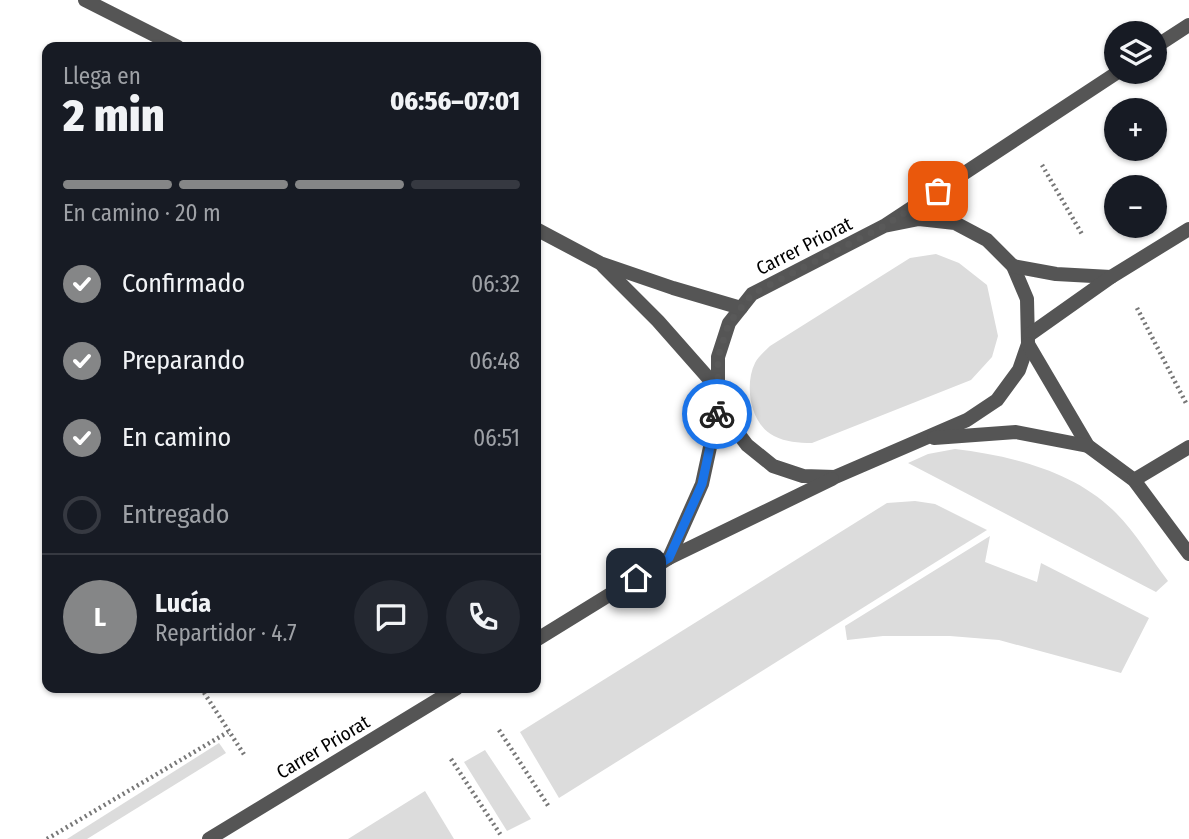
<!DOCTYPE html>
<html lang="es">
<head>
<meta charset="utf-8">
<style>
	body { margin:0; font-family:"Fira Sans Condensed",sans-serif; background:#242831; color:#f1f3f6; height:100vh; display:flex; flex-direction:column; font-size:26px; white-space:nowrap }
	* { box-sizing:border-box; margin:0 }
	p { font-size:23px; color:#9ea1a6 }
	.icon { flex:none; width:38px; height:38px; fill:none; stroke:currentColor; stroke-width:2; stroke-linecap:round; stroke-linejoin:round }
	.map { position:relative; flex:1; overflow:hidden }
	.details { position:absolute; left:42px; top:42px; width:499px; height:651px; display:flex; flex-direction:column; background:#171b24; border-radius:14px; box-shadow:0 2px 5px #0004 }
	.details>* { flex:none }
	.fabs { position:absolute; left:1104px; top:21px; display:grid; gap:14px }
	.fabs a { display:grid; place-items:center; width:63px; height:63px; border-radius:50%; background:#171b24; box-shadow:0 2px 5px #0004; font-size:35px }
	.pin { position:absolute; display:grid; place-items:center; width:60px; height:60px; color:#fff; margin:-30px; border-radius:14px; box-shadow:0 4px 10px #0006 }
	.courier { position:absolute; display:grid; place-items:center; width:70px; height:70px; margin:-35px; border:5px solid #1a73e8; border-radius:50%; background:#fff; color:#222; box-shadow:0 2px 9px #0007 }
	.head em { font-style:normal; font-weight:800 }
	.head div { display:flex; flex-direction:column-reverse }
	.head { display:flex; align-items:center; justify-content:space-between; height:119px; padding:0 21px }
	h1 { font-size:46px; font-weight:800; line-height:52px }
	.bar { display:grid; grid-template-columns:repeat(4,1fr); gap:10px 7px; align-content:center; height:84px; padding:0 21px }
	.bar i { height:9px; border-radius:5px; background:#363941 }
	.bar .selected { background:#858687 }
	.bar p { grid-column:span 4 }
	.line { display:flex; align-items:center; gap:18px; padding:0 21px; border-top:2px solid #363941 }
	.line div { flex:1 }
	.round { display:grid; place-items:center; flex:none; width:74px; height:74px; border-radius:37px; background:#242831 }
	ol { padding:0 21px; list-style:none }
	li { display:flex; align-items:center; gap:21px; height:77px }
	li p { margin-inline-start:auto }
	li .icon { padding:7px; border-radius:50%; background:#858687; color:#fff; stroke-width:4 }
	li:last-child { color:#9ea1a6 }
	li i { width:38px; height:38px; border:4px solid #363941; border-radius:50% }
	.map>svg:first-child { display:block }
	.green { fill:#dcdcdc }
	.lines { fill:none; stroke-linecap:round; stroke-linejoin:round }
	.path { stroke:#777; stroke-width:4.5; stroke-dasharray:2 3.5; stroke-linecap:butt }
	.street { stroke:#555; stroke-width:14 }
	.done { stroke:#595959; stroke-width:7; stroke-dasharray:0 12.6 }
	.route { stroke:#1a73e8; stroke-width:9 }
	.labels { text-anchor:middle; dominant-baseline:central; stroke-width:7; stroke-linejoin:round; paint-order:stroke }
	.street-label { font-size:19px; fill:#000; stroke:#fff }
</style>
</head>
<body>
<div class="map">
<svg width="1189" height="839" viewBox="0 0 1189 839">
	<rect width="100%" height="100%" fill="#fff"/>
	<g class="green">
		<path d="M936,254L959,263L987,285L998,336L992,357L971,380L812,443C798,443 786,442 774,436C750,424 744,385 755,363C758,357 765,351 770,346L910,258Z"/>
		<path d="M955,449C1012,456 1075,471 1116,513C1136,533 1151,559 1168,581L1156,592L908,463L928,454Z"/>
		<path d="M915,501L935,504L987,530L559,798L520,732L887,503Z"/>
		<path d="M990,536L985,562L1037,582L1041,563L1149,618L1121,673L999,640L950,636H883L847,640L845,626Z"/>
		<path d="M219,743L226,753L87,839H67Z"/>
		<path d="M485,750L531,819L507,831L464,762Z"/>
		<path d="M425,791L454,839H348Z"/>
	</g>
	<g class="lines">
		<g class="path">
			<path d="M1042,165L1083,236"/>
			<path d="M1137,308L1187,405"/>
			<path d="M201,688L245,756"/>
			<path d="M499,730L549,807"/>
			<path d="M451,759L502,837"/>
			<path d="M47,839L228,732"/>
		</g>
		<g class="street">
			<path d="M85,0L178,47"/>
			<path d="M1155,47L1189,25"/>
			<path d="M884,226L919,219L955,223L987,240L1013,266L1027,299L1028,344L1019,370L997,400L967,420L835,477L803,476L773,466L747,445L728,420L718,389V357L729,323L752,294L884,226L1118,72"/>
			<path d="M536,229L600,263L673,288L741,308"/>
			<path d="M603,266L658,321L718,389"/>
			<path d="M1013,266L1056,274L1111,277"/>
			<path d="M1029,335L1111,277L1189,229"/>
			<path d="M1028,344L1088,446L1134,480L1189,554"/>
			<path d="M934,438L1016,432L1088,446"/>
			<path d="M1134,480L1189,447"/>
			<path d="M669,558L702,484L720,401"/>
			<path d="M536,640L669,558L832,479"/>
			<path d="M209,839L457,688"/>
		</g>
	</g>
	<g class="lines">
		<path class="done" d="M717,414L721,400L718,389V357L729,323L752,294L884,226L938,191"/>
		<path class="route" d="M636,578L669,558L702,484L717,414"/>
	</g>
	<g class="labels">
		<g class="street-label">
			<text transform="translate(804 246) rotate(-27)">Carrer Priorat</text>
			<text transform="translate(323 747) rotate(-31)">Carrer Priorat</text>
		</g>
	</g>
</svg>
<div class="fabs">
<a><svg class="icon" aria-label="layers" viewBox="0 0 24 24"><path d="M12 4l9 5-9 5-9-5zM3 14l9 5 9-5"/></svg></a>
<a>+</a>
<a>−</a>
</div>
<div class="pin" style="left:938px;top:191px;background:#ea580c"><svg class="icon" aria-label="bag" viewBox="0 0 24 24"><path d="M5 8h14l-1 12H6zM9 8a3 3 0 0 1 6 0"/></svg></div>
<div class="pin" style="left:636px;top:578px;background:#1f2937"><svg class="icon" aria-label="home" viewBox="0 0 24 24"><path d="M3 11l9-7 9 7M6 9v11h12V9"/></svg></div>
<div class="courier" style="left:717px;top:414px"><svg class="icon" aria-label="bike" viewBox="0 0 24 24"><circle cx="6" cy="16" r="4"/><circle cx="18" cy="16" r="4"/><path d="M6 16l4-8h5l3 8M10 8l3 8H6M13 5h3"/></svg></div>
<section class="details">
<div class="head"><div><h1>2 min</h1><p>Llega en</p></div><em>06:56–07:01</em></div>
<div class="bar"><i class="selected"></i><i class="selected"></i><i class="selected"></i><i></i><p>En camino · 20 m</p></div>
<ol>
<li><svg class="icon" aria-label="check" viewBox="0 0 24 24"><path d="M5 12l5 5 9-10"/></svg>Confirmado<p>06:32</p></li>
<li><svg class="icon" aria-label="check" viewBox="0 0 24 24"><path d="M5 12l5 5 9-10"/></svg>Preparando<p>06:48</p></li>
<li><svg class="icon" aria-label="check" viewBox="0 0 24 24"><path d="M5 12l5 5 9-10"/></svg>En camino<p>06:51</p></li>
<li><i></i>Entregado</li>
</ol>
<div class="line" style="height:126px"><b class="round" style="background:#858687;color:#fff">L</b><div><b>Lucía</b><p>Repartidor · 4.7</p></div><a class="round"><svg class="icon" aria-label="chat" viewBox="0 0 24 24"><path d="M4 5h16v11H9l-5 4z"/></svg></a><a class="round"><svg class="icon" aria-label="phone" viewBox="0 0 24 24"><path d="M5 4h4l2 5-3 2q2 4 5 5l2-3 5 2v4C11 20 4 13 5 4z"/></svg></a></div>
</section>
</div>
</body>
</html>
